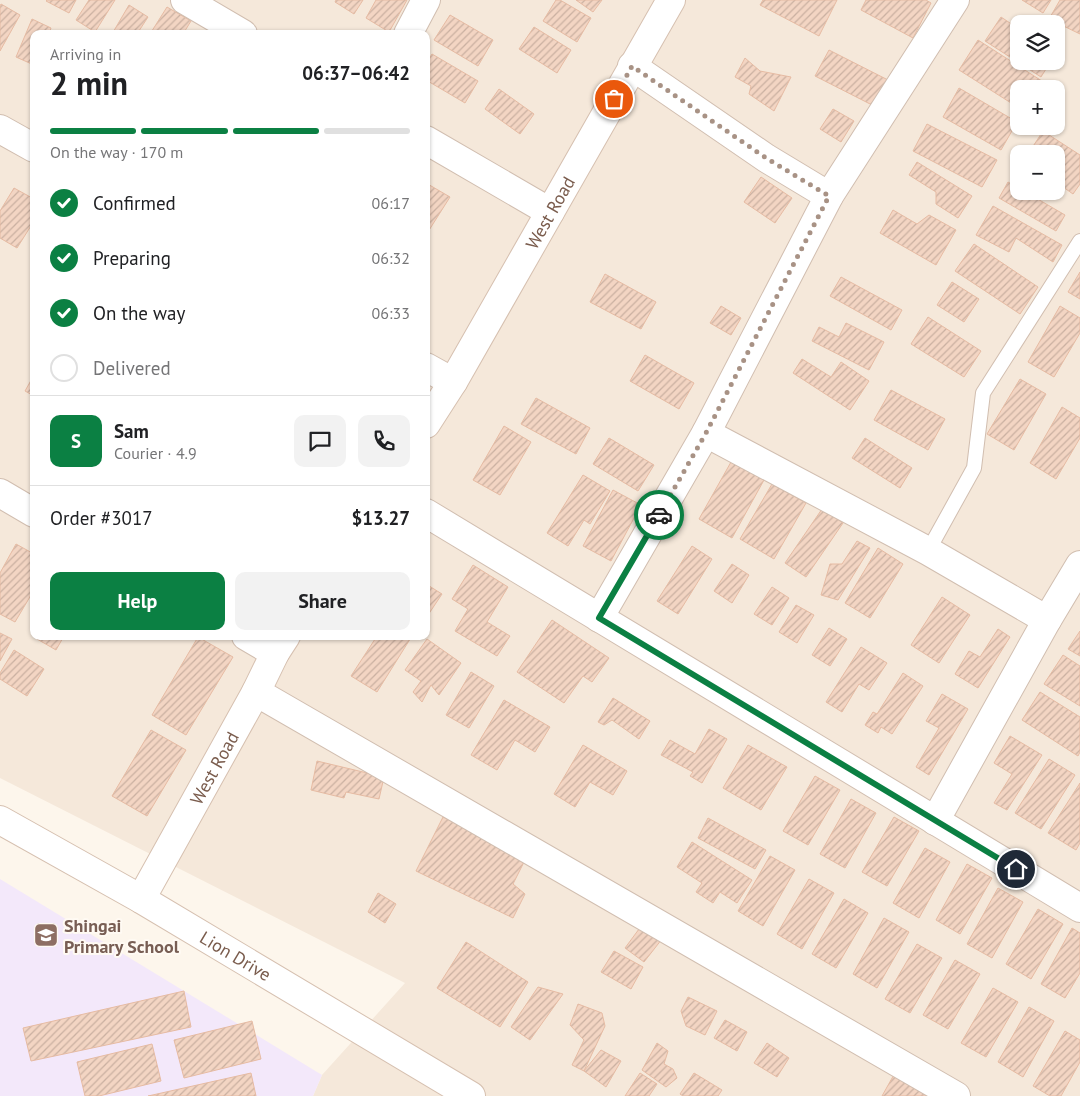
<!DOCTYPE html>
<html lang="en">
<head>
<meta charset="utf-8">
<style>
	body { margin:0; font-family:"PT Sans",sans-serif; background:#f2f2f2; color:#202124; height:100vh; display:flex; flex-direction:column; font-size:19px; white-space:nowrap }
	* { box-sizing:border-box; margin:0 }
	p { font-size:16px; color:#757577 }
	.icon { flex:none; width:28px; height:28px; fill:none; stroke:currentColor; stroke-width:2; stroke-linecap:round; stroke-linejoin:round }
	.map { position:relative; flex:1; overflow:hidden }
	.drawer { position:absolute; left:30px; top:30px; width:400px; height:610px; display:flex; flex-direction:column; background:#fff; border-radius:10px; box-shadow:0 1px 4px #0004 }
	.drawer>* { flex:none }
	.buttons { position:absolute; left:1010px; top:15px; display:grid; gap:10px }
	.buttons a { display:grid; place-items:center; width:55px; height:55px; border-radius:10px; background:#fff; box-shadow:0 1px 4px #0004; font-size:25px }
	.pin { position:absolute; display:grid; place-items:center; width:42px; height:42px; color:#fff; margin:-21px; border:2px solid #fff; border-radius:50%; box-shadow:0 1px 5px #0007 }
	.courier { position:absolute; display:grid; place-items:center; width:50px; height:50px; margin:-25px; border:4px solid #0b8043; border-radius:50%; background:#fff; color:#222; box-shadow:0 1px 6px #0007 }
	.headline em { font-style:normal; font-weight:700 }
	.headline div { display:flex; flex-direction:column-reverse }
	.headline { display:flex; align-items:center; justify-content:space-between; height:85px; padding:0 20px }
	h1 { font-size:32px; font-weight:700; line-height:38px }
	.bar { display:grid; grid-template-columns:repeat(4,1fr); gap:8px 5px; align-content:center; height:60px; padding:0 20px }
	.bar i { height:6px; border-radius:4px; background:#e0e0e0 }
	.bar .active { background:#0b8043 }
	.bar p { grid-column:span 4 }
	.line { display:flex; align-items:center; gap:12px; padding:0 20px; border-top:1px solid #e0e0e0 }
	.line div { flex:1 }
	.round { display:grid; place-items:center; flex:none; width:52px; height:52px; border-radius:10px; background:#f2f2f2 }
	ol { padding:0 20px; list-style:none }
	li { display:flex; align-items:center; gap:15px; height:55px }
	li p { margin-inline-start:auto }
	li .icon { padding:5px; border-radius:50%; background:#0b8043; color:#fff; stroke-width:4 }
	li:last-child { color:#757577 }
	li i { width:28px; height:28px; border:2px solid #e0e0e0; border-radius:50% }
	.cta { display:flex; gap:10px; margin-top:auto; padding:10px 20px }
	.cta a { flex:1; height:58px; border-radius:10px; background:#0b8043; color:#fff; font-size:20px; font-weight:700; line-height:58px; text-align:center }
	.cta a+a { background:#f2f2f2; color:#202124 }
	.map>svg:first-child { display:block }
	.residential { fill:#f5e8da; fill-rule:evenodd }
	.education { fill:#f3e8fa }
	.building { fill:url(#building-hatch); stroke:#e6bba3 }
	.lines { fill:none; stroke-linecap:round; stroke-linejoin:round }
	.lane-casing { stroke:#d1beb0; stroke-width:16 }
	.street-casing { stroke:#d1beb0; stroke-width:30 }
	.secondary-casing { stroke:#d6c0b0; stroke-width:30 }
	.lane { stroke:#fff; stroke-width:14 }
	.street { stroke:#fff; stroke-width:28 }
	.secondary { stroke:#fff; stroke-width:28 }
	.done { stroke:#a89285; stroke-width:5; stroke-dasharray:0 9 }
	.route { stroke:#0b8043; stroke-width:6 }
	.labels { text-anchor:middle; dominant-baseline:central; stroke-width:4; stroke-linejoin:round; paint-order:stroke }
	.street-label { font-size:18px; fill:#7a5c4d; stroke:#fffaf3 }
	.education-label { font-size:18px; font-weight:bold; fill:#785e54; stroke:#fffaf3; text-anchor:start }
</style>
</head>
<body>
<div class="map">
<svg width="1080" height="1096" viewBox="0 0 1080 1096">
	<defs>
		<pattern id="building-hatch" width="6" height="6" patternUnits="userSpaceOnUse" patternTransform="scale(1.25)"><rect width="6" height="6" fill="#f3d5c3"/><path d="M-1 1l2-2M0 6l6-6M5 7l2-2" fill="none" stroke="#cab0a1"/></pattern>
	</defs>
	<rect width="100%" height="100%" fill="#fdf6ec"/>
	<path class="residential" d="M0,0H1080V1096H313L322,1075L405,983L0,778ZM1019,24H1056V61H1019ZM34,34H426V636H34ZM1019,89H1056V126H1019ZM1019,154H1056V191H1019Z"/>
	<path class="education" d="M0,879L322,1075L313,1096H0Z"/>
	<g class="building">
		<path d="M47,0H76L69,13L46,1Z"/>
		<path d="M89,0H115L95,32L76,20Z"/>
		<path d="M336,0H363L354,14L335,2Z"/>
		<path d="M376,0H407L389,32L366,18Z"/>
		<path d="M556,0H560L591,18L577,42L543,21Z"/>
		<path d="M576,0H602L593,12Z"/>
		<path d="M763,0H837L819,36L760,5Z"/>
		<path d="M866,0H926L931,3L913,38L861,10Z"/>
		<path d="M1022,0H1051L1043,13Z"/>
		<path d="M1060,0H1080V34L1049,19Z"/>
		<path d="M1,4L20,15L0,51V6Z"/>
		<path d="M129,5L148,17L137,34H112Z"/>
		<path d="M167,7L191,21L183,34H150Z"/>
		<path d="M450,15L493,40L478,66L434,40Z"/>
		<path d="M1001,17L1019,29V61H1051L1041,77L985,41Z"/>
		<path d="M32,19L51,28L49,34H34V65L16,57Z"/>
		<path d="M534,27L571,50L557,73L519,49Z"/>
		<path d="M978,40L1045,83L1041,89H1019V108L959,70Z"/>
		<path d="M829,50L890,81L876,107L815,76Z"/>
		<path d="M432,54L478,81L465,103L426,80V64Z"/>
		<path d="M745,58L760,71L791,77L774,111L749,94L751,86L735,77Z"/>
		<path d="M959,88L1017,122L1001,150L943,117Z"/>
		<path d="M499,89L534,114L520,134L485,109Z"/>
		<path d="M833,109L854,121L841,142L820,129Z"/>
		<path d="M927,124L997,160L982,187L913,151Z"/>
		<path d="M1043,131L1080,155V184L1073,194L1056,182V154H1028Z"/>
		<path d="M917,162L972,196L958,218L936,204V192L909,175Z"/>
		<path d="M761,177L792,198L775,223L744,202Z"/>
		<path d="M1008,182L1019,188V191H1024L1065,215L1056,231L999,198Z"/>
		<path d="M426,183L450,197L426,235Z"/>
		<path d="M14,188L34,199V221L17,248L0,238V211Z"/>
		<path d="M993,206L1062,245L1053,262L1016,238L1009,252L976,235Z"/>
		<path d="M893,210L917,224L929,215L956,230L936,265L880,233Z"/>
		<path d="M974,244L1038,287L1020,314L955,271Z"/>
		<path d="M1080,272V299L1068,292Z"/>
		<path d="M605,274L656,302L641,329L590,302Z"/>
		<path d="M841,277L902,310L891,330L830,296Z"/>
		<path d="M952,282L979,299L964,322L937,305Z"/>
		<path d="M721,306L741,318L731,335L710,323Z"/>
		<path d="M1060,306L1080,318V333L1054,377L1028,362Z"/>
		<path d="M928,317L981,351L964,377L911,344Z"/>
		<path d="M846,323L884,342L869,370L812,341L819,327L839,337Z"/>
		<path d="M645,355L694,383L679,409L630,381Z"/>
		<path d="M802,359L831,377L841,362L869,381L850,410L793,373Z"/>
		<path d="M34,375V396L25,391Z"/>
		<path d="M1020,379L1046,394L1014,450L987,434Z"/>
		<path d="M891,390L945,419L928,450L874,420Z"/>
		<path d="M536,398L590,428L576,454L521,424Z"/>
		<path d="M1062,407L1080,418V438L1056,479L1030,463Z"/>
		<path d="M504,426L531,442L500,495L473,480Z"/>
		<path d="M609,438L654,465L638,491L593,464Z"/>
		<path d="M865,438L912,468L900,488L852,458Z"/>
		<path d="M731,462L764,480L732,538L699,519Z"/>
		<path d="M583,475L610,491L590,524L584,520L568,546L547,533Z"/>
		<path d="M772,484L806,503L774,559L740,539Z"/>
		<path d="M613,490L641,505L611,561L583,546Z"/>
		<path d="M822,509L843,523L806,577L785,563Z"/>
		<path d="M857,541L870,548L838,600L821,595L830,564H842Z"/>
		<path d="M16,544L34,554V590L15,622L0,614V573Z"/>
		<path d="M692,546L712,559L678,614L657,601Z"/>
		<path d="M878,548L903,564L870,618L845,603Z"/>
		<path d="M732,564L749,575L732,603L714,591Z"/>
		<path d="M473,565L508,587L487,622L510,636L497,656L455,631L468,609L452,599Z"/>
		<path d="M426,584L442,594L426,618Z"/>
		<path d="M772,587L789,598L772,625L754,614Z"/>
		<path d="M942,597L970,615L939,663L911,645Z"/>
		<path d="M796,605L814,615L797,643L779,632Z"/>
		<path d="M552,620L609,658L592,682L583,676L564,703L517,672Z"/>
		<path d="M829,628L847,639L830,666L812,655Z"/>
		<path d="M998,629L1010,637L978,688L955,674L969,651L980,657Z"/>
		<path d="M1080,631V656L1068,649Z"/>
		<path d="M0,633L12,639L0,661Z"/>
		<path d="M38,636H64L56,650L37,639Z"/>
		<path d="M377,636H412L377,692L351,676Z"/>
		<path d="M198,637L233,657L186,735L152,715Z"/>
		<path d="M427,639L461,663L439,695L431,685L422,702L413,692L421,681L405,670Z"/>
		<path d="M861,647L887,663L869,690L859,684L842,712L826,702Z"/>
		<path d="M14,650L44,669L27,696L0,679V673Z"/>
		<path d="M1063,655L1080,666V706L1044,684Z"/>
		<path d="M471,672L494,686L469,728L446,715Z"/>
		<path d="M903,673L923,686L892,734L881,727L878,733L865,725L873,712L877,714Z"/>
		<path d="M1040,692L1080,717V752L1078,756L1022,720Z"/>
		<path d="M942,694L968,709L929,775L916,767L939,728L926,721Z"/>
		<path d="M613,698L650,721L639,739L612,720L604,725L598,722Z"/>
		<path d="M504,700L550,727L535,752L515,740L497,770L471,755Z"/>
		<path d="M709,729L727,739L702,783L690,776L693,772L661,755L670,740L695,754Z"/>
		<path d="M151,730L186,750L147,816L112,796Z"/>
		<path d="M1010,736L1042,755L1007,810L994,803L1012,774L994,763Z"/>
		<path d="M583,745L627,771L613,795L590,782L575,807L554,794Z"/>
		<path d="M748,745L787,767L761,810L723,788Z"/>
		<path d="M1049,759L1075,775L1041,829L1015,813Z"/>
		<path d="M317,761L384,777L379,799L346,792L344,798L311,790Z"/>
		<path d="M815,776L840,790L808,845L783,831Z"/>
		<path d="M1080,783V843L1076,850L1048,833Z"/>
		<path d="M851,799L876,813L845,868L820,854Z"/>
		<path d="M443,817L526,858L513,884L525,894L513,918L416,871Z"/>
		<path d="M894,817L919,831L887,886L862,872Z"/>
		<path d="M708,818L766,850L755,869L698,838Z"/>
		<path d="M692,842L752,880L737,903L720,892L713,903L696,892L702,883L677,867Z"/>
		<path d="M925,848L950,862L919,918L893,903Z"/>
		<path d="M770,856L795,870L763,926L738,911Z"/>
		<path d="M967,864L992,878L960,934L936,920Z"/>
		<path d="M809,879L834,893L802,949L777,934Z"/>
		<path d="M998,888L1023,902L992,958L967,944Z"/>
		<path d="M378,893L396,904L385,923L368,912Z"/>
		<path d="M844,899L868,913L836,968L812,954Z"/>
		<path d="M1038,909L1063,924L1031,979L1006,964Z"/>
		<path d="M884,918L909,932L877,988L853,974Z"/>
		<path d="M642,925L662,939L644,962L625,948Z"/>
		<path d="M1072,928L1080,933V973L1065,998L1041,984Z"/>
		<path d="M466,942L528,982L500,1027L437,988Z"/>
		<path d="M917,944L942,958L910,1013L885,999Z"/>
		<path d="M614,951L643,967L631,989L601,972Z"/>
		<path d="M955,960L980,974L948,1029L923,1015Z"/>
		<path d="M538,987L563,994L530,1040L511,1027Z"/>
		<path d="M993,988L1018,1002L986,1057L961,1043Z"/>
		<path d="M184,991L191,1027L31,1061L23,1028Z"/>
		<path d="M688,997L717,1011L705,1035L686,1026L681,1011Z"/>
		<path d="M578,1004L602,1013L605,1026L584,1071L572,1065L584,1040L570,1025Z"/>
		<path d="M1029,1007L1054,1021L1023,1077L998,1062Z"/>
		<path d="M725,1020L747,1032L737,1051L714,1038Z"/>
		<path d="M252,1021L261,1059L184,1078L174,1040Z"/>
		<path d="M1065,1031L1080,1040V1062L1061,1096H1050L1033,1086Z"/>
		<path d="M657,1043L668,1051L664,1064L673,1069L677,1078L666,1087L642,1070Z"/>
		<path d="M767,1043L789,1058L777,1077L754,1063Z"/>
		<path d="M152,1044L161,1081L99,1096H85L77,1062Z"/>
		<path d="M601,1050L621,1061L606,1087L584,1071Z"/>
		<path d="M896,1071L929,1090L926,1096H882Z"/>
		<path d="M251,1073L256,1096H148Z"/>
		<path d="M640,1073L657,1084L649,1096H625Z"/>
		<path d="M694,1073L722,1090L718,1096H683L680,1094Z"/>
	</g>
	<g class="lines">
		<defs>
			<path id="lane" d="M928,551L974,468L983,393L1080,241"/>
			<g id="street">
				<path d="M185,0L243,34"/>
				<path d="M408,34L426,0"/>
				<path d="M0,129L34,148"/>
				<path d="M426,140L550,212"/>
				<path d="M829,196L955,0"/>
				<path d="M426,367L453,382"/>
				<path d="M706,433L928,551L1047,620"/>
				<path d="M0,493L34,513"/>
				<path d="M426,513L1080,908"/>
				<path d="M599,618L706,433L829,196L766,158L632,66"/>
				<path d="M246,636L275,653"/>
				<path d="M256,692L956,1096"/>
				<path d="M935,821L1047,620L1080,565"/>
			</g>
			<g id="secondary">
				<path id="s1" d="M426,424L453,382L671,0"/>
				<path id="s2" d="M0,820L141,899L471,1096"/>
				<path id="s3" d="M141,899L256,692L275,653L286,636"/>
			</g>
		</defs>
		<use href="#lane" class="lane-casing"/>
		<use href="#street" class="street-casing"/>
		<use href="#secondary" class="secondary-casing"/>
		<use href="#lane" class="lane"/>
		<use href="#street" class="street"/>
		<use href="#secondary" class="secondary"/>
	</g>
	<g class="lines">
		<path class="done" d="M614,99L632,66L766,158L829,196L706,433L659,515"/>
		<path class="route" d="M659,515L599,618L1016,869"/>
	</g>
	<defs>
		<symbol id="school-square" viewBox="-11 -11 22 22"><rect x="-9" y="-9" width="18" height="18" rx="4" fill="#8d6e63" stroke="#fffaf3"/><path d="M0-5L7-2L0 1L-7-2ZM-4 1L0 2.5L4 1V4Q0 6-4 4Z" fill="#fff"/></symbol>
	</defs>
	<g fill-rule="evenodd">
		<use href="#school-square" x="32" y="921" width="28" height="28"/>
	</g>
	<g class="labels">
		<g class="street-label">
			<text stroke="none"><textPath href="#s1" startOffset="245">West Road</textPath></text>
			<text stroke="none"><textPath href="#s3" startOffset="150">West Road</textPath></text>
			<text stroke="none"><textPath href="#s2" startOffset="272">Lion Drive</textPath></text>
		</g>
		<g class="education-label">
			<text x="64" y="925">Shingai<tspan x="64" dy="21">Primary School</tspan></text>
		</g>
	</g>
</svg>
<div class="buttons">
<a><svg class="icon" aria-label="layers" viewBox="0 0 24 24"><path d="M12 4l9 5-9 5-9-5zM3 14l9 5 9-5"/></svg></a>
<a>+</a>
<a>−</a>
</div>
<div class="pin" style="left:614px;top:99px;background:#ea580c"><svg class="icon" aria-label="bag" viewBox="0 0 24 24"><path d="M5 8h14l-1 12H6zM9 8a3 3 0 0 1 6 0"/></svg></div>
<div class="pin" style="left:1016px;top:869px;background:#1f2937"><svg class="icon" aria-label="home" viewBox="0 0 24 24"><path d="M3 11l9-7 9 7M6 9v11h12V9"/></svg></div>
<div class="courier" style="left:659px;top:515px"><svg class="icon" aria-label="car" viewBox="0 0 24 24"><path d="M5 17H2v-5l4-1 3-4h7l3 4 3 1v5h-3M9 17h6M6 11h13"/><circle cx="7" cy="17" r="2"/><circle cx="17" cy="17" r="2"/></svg></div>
<section class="drawer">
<div class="headline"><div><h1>2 min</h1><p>Arriving in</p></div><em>06:37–06:42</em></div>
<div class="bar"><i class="active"></i><i class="active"></i><i class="active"></i><i></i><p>On the way · 170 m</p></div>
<ol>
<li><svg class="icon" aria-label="check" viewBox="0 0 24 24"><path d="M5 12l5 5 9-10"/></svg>Confirmed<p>06:17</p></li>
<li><svg class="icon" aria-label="check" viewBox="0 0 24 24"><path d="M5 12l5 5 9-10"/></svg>Preparing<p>06:32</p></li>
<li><svg class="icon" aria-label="check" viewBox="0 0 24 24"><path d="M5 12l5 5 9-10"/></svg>On the way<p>06:33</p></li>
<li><i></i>Delivered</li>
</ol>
<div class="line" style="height:90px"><b class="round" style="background:#0b8043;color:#fff">S</b><div><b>Sam</b><p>Courier · 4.9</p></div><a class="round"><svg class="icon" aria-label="chat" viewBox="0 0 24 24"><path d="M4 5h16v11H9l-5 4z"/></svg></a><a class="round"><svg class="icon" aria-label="phone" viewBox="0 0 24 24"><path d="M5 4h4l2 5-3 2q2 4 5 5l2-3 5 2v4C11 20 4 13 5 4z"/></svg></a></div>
<div class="line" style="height:65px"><div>Order #3017</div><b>$13.27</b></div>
<div class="cta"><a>Help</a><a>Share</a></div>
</section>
</div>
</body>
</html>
